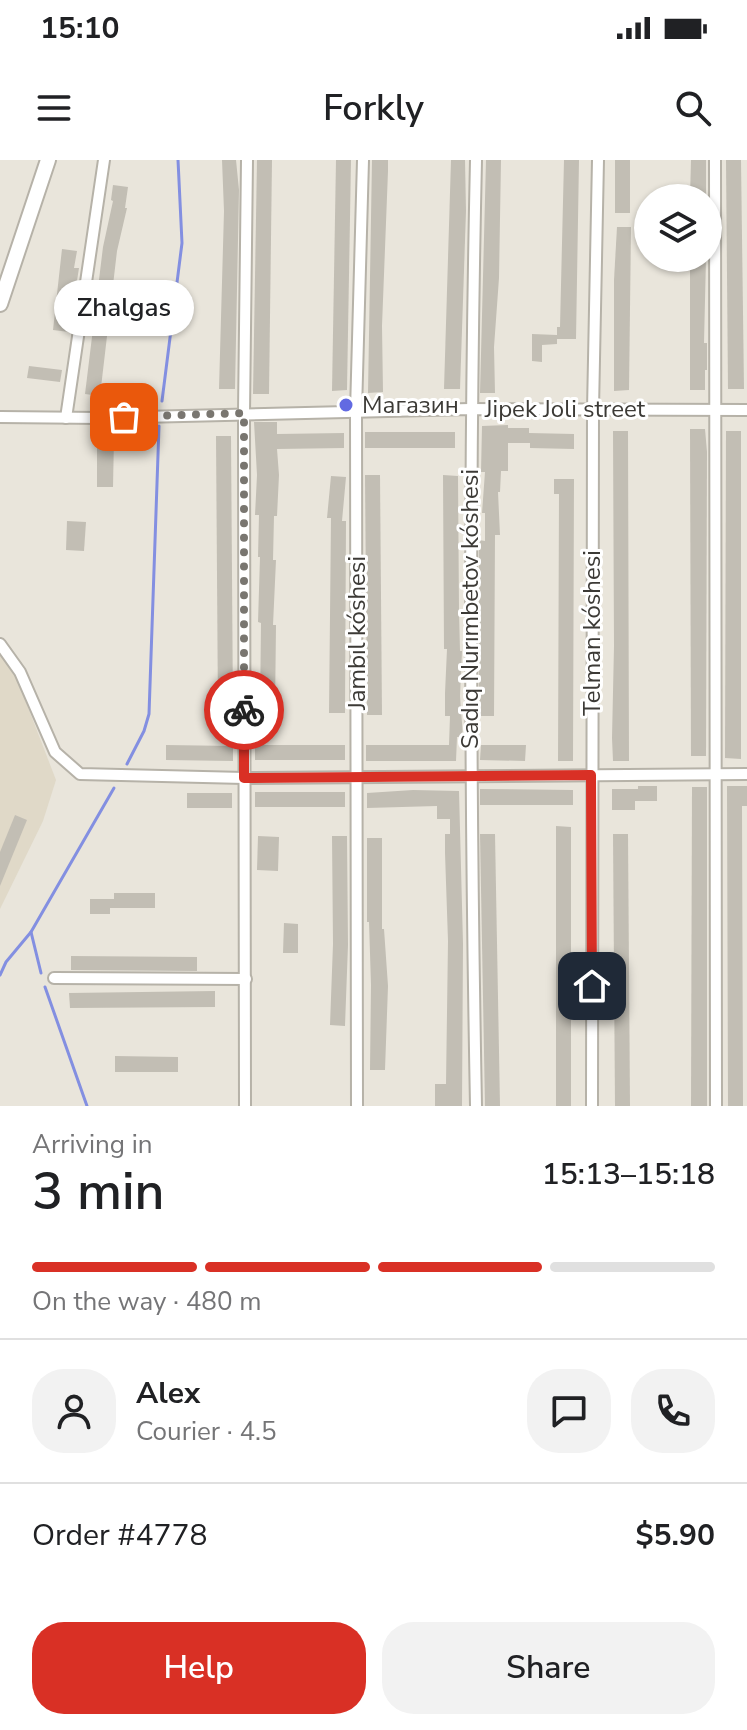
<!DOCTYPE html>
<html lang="en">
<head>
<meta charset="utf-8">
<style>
	body { margin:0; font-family:"Nunito Sans",sans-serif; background:#f2f2f2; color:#202124; height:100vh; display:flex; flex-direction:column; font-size:30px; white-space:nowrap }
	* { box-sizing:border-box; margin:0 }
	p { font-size:26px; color:#757577 }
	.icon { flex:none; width:44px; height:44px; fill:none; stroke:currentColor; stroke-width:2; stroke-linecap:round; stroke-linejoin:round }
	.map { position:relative; height:946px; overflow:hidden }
	.sheet { display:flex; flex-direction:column; background:#fff; flex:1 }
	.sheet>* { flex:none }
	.controls { position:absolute; left:634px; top:24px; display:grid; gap:16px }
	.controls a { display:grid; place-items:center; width:88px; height:88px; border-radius:50%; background:#fff; box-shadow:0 2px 6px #0004; font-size:40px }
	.pin { position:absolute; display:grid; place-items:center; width:68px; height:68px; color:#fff; margin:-34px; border-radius:16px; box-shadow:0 4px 12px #0006 }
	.courier { position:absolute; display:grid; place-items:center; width:80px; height:80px; margin:-40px; border:6px solid #d93025; border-radius:50%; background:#fff; color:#222; box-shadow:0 2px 10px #0007 }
	.bubble { position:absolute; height:56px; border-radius:28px; background:#fff; box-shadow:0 2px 6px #0004; font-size:26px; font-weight:600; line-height:56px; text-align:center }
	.overview em { font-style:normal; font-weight:600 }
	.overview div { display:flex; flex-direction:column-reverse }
	.overview { display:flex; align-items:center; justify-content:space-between; height:136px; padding:0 32px }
	h1 { font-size:52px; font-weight:600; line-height:60px }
	.bar { display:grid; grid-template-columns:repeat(4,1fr); gap:12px 8px; align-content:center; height:96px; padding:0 32px }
	.bar i { height:10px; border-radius:6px; background:#e0e0e0 }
	.bar .on { background:#d93025 }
	.bar p { grid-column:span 4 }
	.line { display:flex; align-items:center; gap:20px; padding:0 32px; border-top:2px solid #e0e0e0 }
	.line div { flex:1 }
	.round { display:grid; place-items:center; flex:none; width:84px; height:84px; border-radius:32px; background:#f2f2f2 }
	.button { display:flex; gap:16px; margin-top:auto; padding:16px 32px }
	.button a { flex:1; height:92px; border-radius:32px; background:#d93025; color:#fff; font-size:32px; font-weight:600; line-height:92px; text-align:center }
	.button a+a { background:#f2f2f2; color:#202124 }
	.status { display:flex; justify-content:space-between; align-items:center; height:56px; padding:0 40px; background:#fff; direction:ltr }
	.status svg { height:22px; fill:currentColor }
	header { display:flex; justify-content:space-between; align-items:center; height:104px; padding:0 32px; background:#fff; font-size:36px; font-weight:600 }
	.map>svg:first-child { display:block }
	.built { fill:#e0d9c8 }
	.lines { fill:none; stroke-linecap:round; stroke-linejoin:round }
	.stream { stroke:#838fe1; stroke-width:3 }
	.building { fill:#c2beb4 }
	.minor-casing { stroke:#b6b2a8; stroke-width:14 }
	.highway-casing { stroke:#b6b2a8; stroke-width:18 }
	.minor { stroke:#fff; stroke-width:10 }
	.highway { stroke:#fff; stroke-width:14 }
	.done { stroke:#797670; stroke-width:8; stroke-dasharray:0 14.4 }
	.route { stroke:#d93025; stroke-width:10 }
	.poi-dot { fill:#626ae2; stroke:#fff; stroke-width:3 }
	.labels { text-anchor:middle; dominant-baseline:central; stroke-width:6; stroke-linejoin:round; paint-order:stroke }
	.poi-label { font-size:24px; fill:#3c3a36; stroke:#fff; text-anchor:start }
	.street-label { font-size:24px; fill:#3c3a36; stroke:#fff }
</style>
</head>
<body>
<div class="status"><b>15:10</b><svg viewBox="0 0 49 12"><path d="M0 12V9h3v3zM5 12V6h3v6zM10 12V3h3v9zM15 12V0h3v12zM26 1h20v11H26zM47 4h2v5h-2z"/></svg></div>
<header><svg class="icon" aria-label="menu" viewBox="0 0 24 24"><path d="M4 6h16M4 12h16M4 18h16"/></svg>Forkly<svg class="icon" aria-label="search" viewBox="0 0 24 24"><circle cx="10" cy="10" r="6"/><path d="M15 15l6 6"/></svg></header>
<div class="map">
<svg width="747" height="946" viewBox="0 0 747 946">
	<rect width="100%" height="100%" fill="#e9e5db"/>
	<path class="built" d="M0,492L14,511L56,620L43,661L0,749Z"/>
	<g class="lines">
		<g class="stream">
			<path d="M162,241L182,83L178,0"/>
			<path d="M127,604L144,571L149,554L159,266"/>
			<path d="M41,813L31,772L114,628"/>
			<path d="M0,815L6,802L31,772"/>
			<path d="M45,827L87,946"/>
		</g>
	</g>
	<g class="building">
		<path d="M222,0H236L239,30L235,229H219L224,51Z"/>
		<path d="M257,0H272L269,234H253Z"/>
		<path d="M336,0H351L347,230L332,231Z"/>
		<path d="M372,0H388V11L382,166L383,232L368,233Z"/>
		<path d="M451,0H465L466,51L460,229H444Z"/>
		<path d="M486,0H501L499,118L494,187L495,233H480Z"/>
		<path d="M564,0H579L576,179H557V184L542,185V202L532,201V174L557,175V167H560Z"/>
		<rect x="615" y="0" width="15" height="53"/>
		<path d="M691,0H706V38H690Z"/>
		<path d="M726,0H741L744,229H728Z"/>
		<path d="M113,25L128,27L125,48H127L117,91L100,236L85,234L103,87L113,41L111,40Z"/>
		<path d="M617,67H631L629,230L614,231V120Z"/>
		<path d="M62,89L77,91L74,108H79L69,172L53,170Z"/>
		<path d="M690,98H706L704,183H707V210H705V230H690Z"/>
		<path d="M29,206L62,210L60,222L27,218Z"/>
		<path d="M254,262H277V274L344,273V288L277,289L279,315L277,356H274L273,400H276L273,465H276L275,550H260L261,463L258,462L260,397H258L259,355H255L257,315Z"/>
		<path d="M508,265V268H529V273L574,274V289L530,288V283H508V311H501L500,332H498L500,375H495L494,556H479V380L485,381V353H482L485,312H481L482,266Z"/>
		<path d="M690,269H705L707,292L706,596H691Z"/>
		<path d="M613,271H628L629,601H613L612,578L614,486Z"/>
		<path d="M726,271H741V599L725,598Z"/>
		<rect x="365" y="272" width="90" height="16"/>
		<path d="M97,276L114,277L113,327H97Z"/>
		<path d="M216,276H231L233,553H218Z"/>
		<path d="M365,315H380L382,555H367Z"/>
		<path d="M443,315L458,316L459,449L460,491H462L460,536L463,577H457L456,601H366V585H449L450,556H445V533L447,489H444Z"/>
		<path d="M331,316L346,317L342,361H346L345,553H329L331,358H327Z"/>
		<path d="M554,319H574L573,601H558L559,334H554Z"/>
		<path d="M67,361L86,362L84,391L66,390Z"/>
		<path d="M166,585L233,586V601L166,600Z"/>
		<rect x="255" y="585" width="90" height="15"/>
		<path d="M481,585H526L525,601L480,600Z"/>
		<path d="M638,626H657V641H635V650H612V629H638Z"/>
		<path d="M727,626H747V646H742L743,946H728Z"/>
		<path d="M692,627H707V946H691Z"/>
		<path d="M480,629L573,630V645H480Z"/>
		<path d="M413,630L459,631L463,784L462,946H435V924H446L448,781L445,693V674H450V659H437V646L367,648V633Z"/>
		<rect x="255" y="632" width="90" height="15"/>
		<rect x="187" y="633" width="45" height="15"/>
		<path d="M15,655L27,660L0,726V692Z"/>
		<path d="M556,666L571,667V946H556Z"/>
		<path d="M480,674H495L500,946H485Z"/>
		<path d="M613,674H628L630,946H615Z"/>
		<path d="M258,676L279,677L278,711L257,710Z"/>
		<path d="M332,676H347L348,785L345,866L330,865L333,784Z"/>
		<path d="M367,678H382V769H384L388,826L385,910H370L371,825L369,762H367Z"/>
		<path d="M114,733H155V748H110V754H90V739H114Z"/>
		<path d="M284,763L298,764V793H283Z"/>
		<path d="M71,796L197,797V811L71,810Z"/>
		<path d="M215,831V847L70,848L69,833Z"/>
		<path d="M115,896L178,897V912H115Z"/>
	</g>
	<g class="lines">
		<defs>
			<g id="minor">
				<path d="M715,0L716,946"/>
				<path d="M0,257L100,258L470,249L747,250"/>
				<path d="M66,258L104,0"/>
				<path d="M0,484L20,512L55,592L80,614L244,618L747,614"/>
				<path d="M54,818L246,819"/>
				<path d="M245,946L244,253L247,0"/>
				<path d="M357,946L356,251L363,0"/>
				<path d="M476,946C470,630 469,316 476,0"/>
				<path d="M592,946L593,249L598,0"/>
			</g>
			<path id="highway" d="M0,144L48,0"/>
		</defs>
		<use href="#minor" class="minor-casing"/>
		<use href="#highway" class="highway-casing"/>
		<use href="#minor" class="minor"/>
		<use href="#highway" class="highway"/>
	</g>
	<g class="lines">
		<path class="done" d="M124,257L244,253V550"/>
		<path class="route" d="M244,550V618L591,615L592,826"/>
	</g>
	<circle class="poi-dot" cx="346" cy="245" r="8"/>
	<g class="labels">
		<g class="poi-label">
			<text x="362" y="245">Магазин</text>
		</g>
		<g class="street-label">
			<text x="565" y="249">Jipek Joli street</text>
			<text transform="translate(470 449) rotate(-90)">Sadıq Nurımbetov kóshesi</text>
			<text transform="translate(357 473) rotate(-90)">Jambıl kóshesi</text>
			<text transform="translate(592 473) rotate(-90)">Telman kóshesi</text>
		</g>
	</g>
</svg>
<div class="controls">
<a><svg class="icon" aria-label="layers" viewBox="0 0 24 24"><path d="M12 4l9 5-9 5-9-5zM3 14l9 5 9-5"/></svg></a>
</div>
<div class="pin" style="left:124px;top:257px;background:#ea580c"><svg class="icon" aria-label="bag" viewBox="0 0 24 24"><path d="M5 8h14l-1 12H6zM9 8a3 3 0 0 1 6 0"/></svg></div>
<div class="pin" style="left:592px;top:826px;background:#1f2937"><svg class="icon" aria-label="home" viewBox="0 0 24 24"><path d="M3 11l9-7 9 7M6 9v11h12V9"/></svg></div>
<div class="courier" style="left:244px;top:550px"><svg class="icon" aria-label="bike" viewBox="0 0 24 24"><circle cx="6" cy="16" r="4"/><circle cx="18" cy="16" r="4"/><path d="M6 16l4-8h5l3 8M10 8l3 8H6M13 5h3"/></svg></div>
<div class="bubble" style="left:54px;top:120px;width:140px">Zhalgas</div>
</div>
<section class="sheet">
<div class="overview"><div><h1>3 min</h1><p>Arriving in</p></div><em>15:13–15:18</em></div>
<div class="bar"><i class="on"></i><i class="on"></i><i class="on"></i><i></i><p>On the way · 480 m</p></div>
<div class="line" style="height:144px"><a class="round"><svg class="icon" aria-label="person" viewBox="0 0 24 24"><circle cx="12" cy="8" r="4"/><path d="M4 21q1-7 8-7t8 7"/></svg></a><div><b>Alex</b><p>Courier · 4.5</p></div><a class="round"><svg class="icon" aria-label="chat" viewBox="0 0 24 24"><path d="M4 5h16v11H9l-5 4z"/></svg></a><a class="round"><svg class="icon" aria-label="phone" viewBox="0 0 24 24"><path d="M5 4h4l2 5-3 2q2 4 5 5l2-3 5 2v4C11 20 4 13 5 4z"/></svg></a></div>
<div class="line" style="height:104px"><div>Order #4778</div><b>$5.90</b></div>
<div class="button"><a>Help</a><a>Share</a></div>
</section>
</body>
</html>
